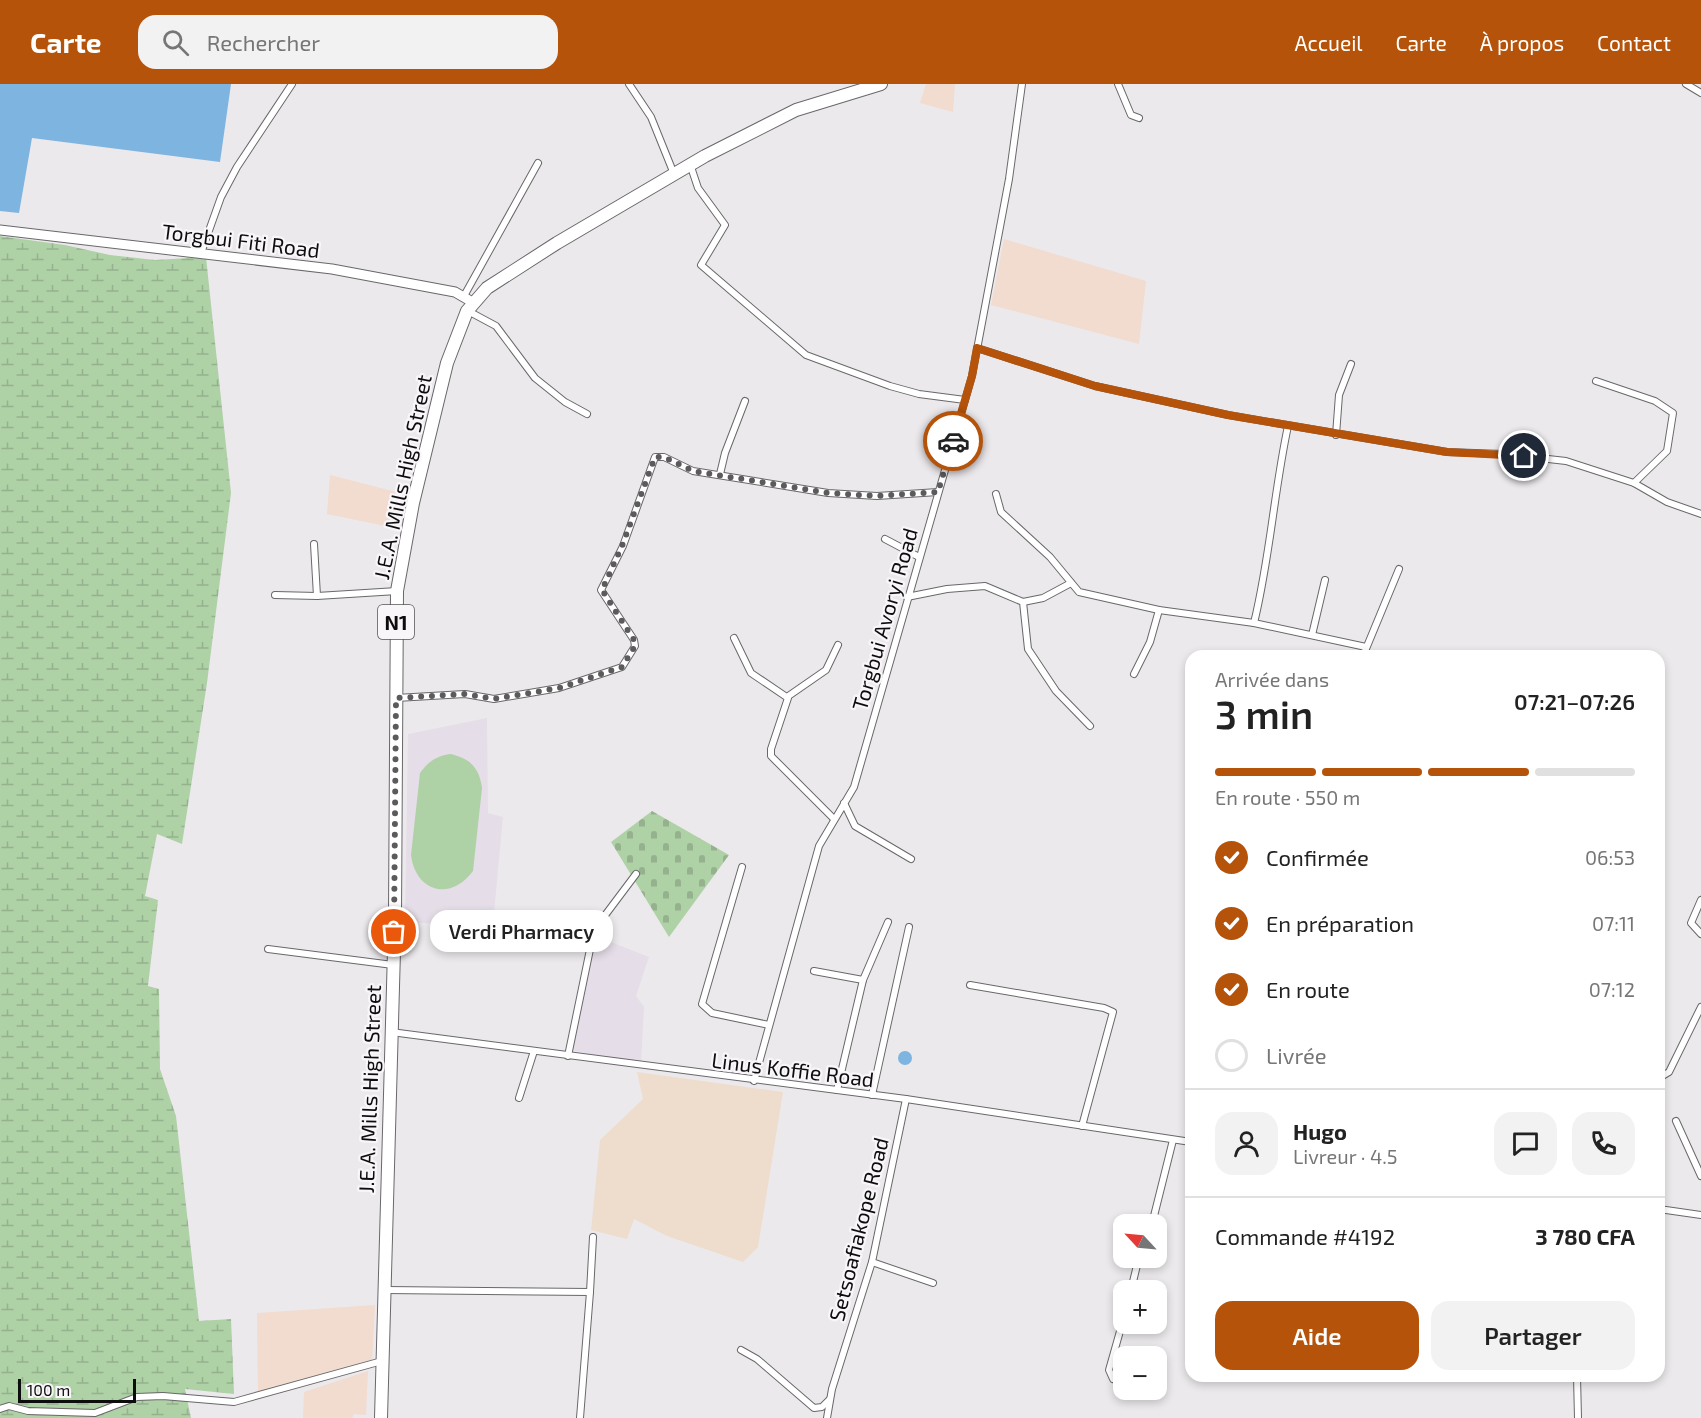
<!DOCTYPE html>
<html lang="fr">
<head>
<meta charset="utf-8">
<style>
	body { margin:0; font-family:"Exo 2",sans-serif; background:#f2f2f2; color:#222; height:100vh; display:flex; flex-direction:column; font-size:22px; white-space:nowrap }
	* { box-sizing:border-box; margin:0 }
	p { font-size:20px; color:#767676 }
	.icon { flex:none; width:33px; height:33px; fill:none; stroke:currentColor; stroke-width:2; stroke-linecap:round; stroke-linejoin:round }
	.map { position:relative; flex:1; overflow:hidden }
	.side { position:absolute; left:1185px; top:566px; width:480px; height:732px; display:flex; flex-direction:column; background:#fff; border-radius:18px; box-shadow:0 3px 9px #0003 }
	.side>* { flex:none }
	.needle { width:39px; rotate:296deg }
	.buttons { position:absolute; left:1113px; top:1130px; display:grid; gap:12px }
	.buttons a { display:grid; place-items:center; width:54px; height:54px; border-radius:12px; background:#fff; box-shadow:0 3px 9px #0003; font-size:30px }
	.scale { position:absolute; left:18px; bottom:15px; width:118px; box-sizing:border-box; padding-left:6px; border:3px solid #0e0d0e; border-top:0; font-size:16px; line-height:21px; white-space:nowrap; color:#0e0d0e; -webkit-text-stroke:4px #f9f6fa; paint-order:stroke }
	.pin { position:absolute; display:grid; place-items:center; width:51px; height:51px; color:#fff; margin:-26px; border:3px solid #fff; border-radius:50%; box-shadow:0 2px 6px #0007 }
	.courier { position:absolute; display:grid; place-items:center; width:60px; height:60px; margin:-30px; border:4px solid #b45309; border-radius:50%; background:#fff; color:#222; box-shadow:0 2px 8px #0007 }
	.bubble { position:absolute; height:42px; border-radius:18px; background:#fff; box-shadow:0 3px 9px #0003; font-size:20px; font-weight:600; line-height:42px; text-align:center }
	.overview em { font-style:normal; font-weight:600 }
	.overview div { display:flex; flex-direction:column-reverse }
	.overview { display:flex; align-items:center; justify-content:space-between; height:102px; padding:0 30px }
	h1 { font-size:39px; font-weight:600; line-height:45px }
	.bar { display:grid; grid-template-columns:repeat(4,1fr); gap:9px 6px; align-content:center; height:72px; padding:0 30px }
	.bar i { height:8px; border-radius:4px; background:#e0e0e0 }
	.bar .active { background:#b45309 }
	.bar p { grid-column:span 4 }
	.line { display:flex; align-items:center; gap:15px; padding:0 30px; border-top:2px solid #e0e0e0 }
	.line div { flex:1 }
	.round { display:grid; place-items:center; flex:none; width:63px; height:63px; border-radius:18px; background:#f2f2f2 }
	ol { padding:0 30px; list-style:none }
	li { display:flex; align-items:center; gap:18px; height:66px }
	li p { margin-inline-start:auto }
	li .icon { padding:6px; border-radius:50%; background:#b45309; color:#fff; stroke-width:4 }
	li:last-child { color:#767676 }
	li i { width:33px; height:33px; border:3px solid #e0e0e0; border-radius:50% }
	.primary-button { display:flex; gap:12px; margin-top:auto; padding:12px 30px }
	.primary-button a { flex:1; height:69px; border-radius:18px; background:#b45309; color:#fff; font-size:24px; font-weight:600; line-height:69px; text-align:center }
	.primary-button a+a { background:#f2f2f2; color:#222 }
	header { display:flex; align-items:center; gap:36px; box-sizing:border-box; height:84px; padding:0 30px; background:#b45309; color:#fff }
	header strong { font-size:28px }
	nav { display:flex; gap:33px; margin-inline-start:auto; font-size:21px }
	.search { width:420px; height:54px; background:#f2f2f2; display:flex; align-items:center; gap:15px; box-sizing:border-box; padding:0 21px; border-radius:18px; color:#767676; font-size:22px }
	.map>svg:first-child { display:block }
	.commercial { fill:#f2dbcf }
	.built { fill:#e5dde7 }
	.medical { fill:#edc }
	.wetland { fill:url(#wetland-marsh) }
	.cemetery { fill:url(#cemetery-stones) }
	.garden { fill:#afd1a6 }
	.water { fill:#7eb4e0 }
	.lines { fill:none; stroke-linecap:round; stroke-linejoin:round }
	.street-casing { stroke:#69676a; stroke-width:8 }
	.secondary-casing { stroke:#69676a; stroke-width:11 }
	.highway-casing { stroke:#69676a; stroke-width:14 }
	.street { stroke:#fff; stroke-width:6 }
	.secondary { stroke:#fff; stroke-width:9 }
	.highway { stroke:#fff; stroke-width:12 }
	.done { stroke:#5c5a5c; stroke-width:6; stroke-dasharray:0 10.8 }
	.route { stroke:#b45309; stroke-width:8 }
	.labels { text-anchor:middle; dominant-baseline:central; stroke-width:4.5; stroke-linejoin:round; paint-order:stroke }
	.shield { fill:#f9f6fa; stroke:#545355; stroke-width:1.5 }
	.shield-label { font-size:20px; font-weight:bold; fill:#0e0d0e }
	.street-label { font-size:21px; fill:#0e0d0e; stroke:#f9f6fa }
</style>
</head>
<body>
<header>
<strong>Carte</strong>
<div class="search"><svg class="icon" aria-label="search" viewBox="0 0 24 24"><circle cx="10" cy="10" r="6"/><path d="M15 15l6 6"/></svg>Rechercher</div>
<nav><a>Accueil</a><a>Carte</a><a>À propos</a><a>Contact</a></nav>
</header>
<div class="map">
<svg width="1701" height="1334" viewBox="0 0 1701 1334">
	<defs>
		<pattern id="wetland-marsh" width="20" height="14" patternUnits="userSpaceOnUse" patternTransform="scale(1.5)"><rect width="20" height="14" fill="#afd1a6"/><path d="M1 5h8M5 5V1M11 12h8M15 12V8" fill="none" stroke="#95b28e"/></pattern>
		<pattern id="cemetery-stones" width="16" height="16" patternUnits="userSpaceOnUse" patternTransform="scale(1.5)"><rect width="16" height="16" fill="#afd1a6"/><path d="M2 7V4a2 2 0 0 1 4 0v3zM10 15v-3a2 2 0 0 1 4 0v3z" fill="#95b28e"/></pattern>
	</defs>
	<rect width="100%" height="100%" fill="#ece9ed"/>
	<g class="commercial">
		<path d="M926,0H955L953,28L920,19Z"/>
		<path d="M1004,155L1146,197L1139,260L991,221Z"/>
		<path d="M330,391L408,411L400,445L327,430Z"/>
		<path d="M375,1221L372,1278L258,1309L257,1229Z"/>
		<path d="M368,1287L366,1331L354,1330L352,1334H303L304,1308Z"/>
	</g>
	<g class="built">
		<path d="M487,634L488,729L503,733L493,839L460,841L405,838L408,650Z"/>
		<path d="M596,852L649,873L636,912L644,923L641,980L570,966L575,938Z"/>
	</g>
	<path class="medical" d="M637,988L783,1008L758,1163L743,1178L667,1152L634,1135L627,1155L591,1146L600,1056L643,1015Z"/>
	<path class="wetland" d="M0,152L65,161L110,171L155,176L206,173L231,409L207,599L182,760L157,750L145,812L158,816L148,902L159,905L160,985L176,1032L199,1237L231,1235L234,1310L185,1305L191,1334H0Z"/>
	<path class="cemetery" d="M652,727L729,771L669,853L611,758Z"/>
	<path class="garden" d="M451,670C471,675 479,684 482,704L473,787C451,817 416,809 411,771L420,689C429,677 436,672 451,670Z"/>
	<g class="water">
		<path d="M0,0H231L220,78L32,54L19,129L0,127Z"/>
		<circle cx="905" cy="974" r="7"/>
	</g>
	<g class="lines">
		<defs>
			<g id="street">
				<path d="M629,0L651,33L674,90"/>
				<path d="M1118,0L1131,31L1139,34"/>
				<path d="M1686,0L1701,9"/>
				<path d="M690,80L698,104L725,141L701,181L806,271L890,302L919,310L965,316"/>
				<path d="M201,169L221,113L237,83L292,0"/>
				<path d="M464,212L538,79"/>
				<path d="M468,227L496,242L535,294L565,318L587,330"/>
				<path d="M977,264L1095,302L1228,331L1447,368L1503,370L1566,377L1634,399L1667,418L1701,430"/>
				<path d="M1596,297L1655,317L1673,329L1667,367L1634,399"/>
				<path d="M1336,351L1339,311L1351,280"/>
				<path d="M720,390L725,369L745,317"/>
				<path d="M996,410L1001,428L1050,473L1079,508L1159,526L1254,539L1366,563"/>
				<path d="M885,455L919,473"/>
				<path d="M314,460L317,512"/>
				<path d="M275,511L317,512L397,507"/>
				<path d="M907,513L947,505L985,502L1023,518L1028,565L1056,607L1090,642"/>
				<path d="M1023,518L1043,514L1071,499"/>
				<path d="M1254,539C1270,474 1274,407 1288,342"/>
				<path d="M1312,551L1325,496"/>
				<path d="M734,554L751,589L788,614L771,665V672L834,735"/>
				<path d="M1363,572L1399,485"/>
				<path d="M1134,590L1150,558L1159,526"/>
				<path d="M787,613L826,586L838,561"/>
				<path d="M396,614L465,610L494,615L559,604L622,583L635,562L634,556L601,506L623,462L655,373H664L693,387L828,409L877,412L938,408"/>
				<path d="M844,719L855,742L911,775"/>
				<path d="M742,783L702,920L712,929L769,941"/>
				<path d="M1701,816L1691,839L1701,850"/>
				<path d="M268,865L393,881"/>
				<path d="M814,887L863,896"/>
				<path d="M970,901L1104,924L1113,928L1082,1042"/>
				<path d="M391,948L906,1015L1191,1058"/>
				<path d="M568,972L594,846L636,790"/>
				<path d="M1659,994L1669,988L1701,923"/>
				<path d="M754,997L819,762L854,703L972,292L1009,95L1022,0"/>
				<path d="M837,1006L863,896L888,838"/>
				<path d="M872,1011L909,843"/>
				<path d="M519,1014L534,967"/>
				<path d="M1676,1037L1701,1092"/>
				<path d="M1659,1125L1701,1131"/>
				<path d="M1152,1140L1173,1056"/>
				<path d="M872,1178L933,1199"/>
				<path d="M385,1206L590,1208L580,1334"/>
				<path d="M1131,1206L1139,1173"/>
				<path d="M590,1208L593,1153"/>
				<path d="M741,1266L757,1275L814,1324L822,1323L829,1316"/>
				<path d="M1577,1292L1578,1334"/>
				<path d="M1113,1295L1109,1286L1124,1233"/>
				<path d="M0,1325L9,1322L28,1327L95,1329L137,1313L163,1312L234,1318L382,1277"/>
				<path d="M827,1334L832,1305L872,1178L906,1015"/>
			</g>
			<path id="secondary" d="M0,146L332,185L455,208L474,219"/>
			<path id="highway" d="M381,1334L395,831L397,507L413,419L447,279L467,227L487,204L557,159L705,72L796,26L881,0"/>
		</defs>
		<use href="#street" class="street-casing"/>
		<use href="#secondary" class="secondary-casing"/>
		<use href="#highway" class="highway-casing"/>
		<use href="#street" class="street"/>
		<use href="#secondary" class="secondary"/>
		<use href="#highway" class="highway"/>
	</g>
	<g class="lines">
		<path class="done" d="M394,848L396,614L465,610L494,615L559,604L622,583L635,562L634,556L602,506L622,462L655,373H664L693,387L828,409L877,412L938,408L953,357"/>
		<path class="route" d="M953,357L972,292L977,264L1095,302L1228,331L1447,368L1524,372"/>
	</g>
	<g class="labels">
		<rect class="shield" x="378" y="521" width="36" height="34" rx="4.5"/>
		<g class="shield-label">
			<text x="396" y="538">N1</text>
		</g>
		<g class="street-label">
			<text transform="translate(241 156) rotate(7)">Torgbui Fiti Road</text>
			<text transform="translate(402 393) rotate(-78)">J.E.A. Mills High Street</text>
			<text transform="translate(884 535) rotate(-74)">Torgbui Avoryi Road</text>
			<text transform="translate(793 985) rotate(7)">Linus Koffie Road</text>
			<text transform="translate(369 1005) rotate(-88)">J.E.A. Mills High Street</text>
			<text transform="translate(858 1145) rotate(-76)">Setsoafiakope Road</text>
		</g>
	</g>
</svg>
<div class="buttons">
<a><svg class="needle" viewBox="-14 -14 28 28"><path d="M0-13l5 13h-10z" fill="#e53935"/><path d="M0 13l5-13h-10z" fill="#767676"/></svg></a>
<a>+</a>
<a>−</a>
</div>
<div class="scale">100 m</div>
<div class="pin" style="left:394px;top:848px;background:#ea580c"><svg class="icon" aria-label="bag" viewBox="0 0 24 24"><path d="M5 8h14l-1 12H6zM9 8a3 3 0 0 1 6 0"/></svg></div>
<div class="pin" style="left:1524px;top:372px;background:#1f2937"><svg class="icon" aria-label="home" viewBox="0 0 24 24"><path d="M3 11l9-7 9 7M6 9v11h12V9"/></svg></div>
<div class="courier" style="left:953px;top:357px"><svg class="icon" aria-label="car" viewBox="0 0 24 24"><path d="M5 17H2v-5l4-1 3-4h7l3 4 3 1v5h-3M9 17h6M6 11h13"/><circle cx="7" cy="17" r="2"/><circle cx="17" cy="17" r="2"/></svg></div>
<div class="bubble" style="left:430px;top:826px;width:183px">Verdi Pharmacy</div>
<section class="side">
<div class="overview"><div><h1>3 min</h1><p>Arrivée dans</p></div><em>07:21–07:26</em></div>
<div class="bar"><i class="active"></i><i class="active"></i><i class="active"></i><i></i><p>En route · 550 m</p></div>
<ol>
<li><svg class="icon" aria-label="check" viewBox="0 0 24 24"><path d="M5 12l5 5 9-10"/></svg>Confirmée<p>06:53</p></li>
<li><svg class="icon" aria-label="check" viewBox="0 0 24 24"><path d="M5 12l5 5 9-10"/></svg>En préparation<p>07:11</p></li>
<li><svg class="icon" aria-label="check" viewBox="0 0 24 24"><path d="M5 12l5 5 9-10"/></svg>En route<p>07:12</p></li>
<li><i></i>Livrée</li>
</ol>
<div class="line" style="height:108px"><a class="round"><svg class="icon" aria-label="person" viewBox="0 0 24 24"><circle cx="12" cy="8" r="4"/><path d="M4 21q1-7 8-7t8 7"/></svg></a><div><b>Hugo</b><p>Livreur · 4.5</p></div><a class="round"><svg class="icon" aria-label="chat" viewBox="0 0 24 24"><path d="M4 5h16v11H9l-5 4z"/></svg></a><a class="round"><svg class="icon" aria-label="phone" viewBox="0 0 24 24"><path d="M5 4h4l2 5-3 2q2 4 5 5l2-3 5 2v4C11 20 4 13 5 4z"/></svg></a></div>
<div class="line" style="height:78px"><div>Commande #4192</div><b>3 780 CFA</b></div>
<div class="primary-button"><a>Aide</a><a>Partager</a></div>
</section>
</div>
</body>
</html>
